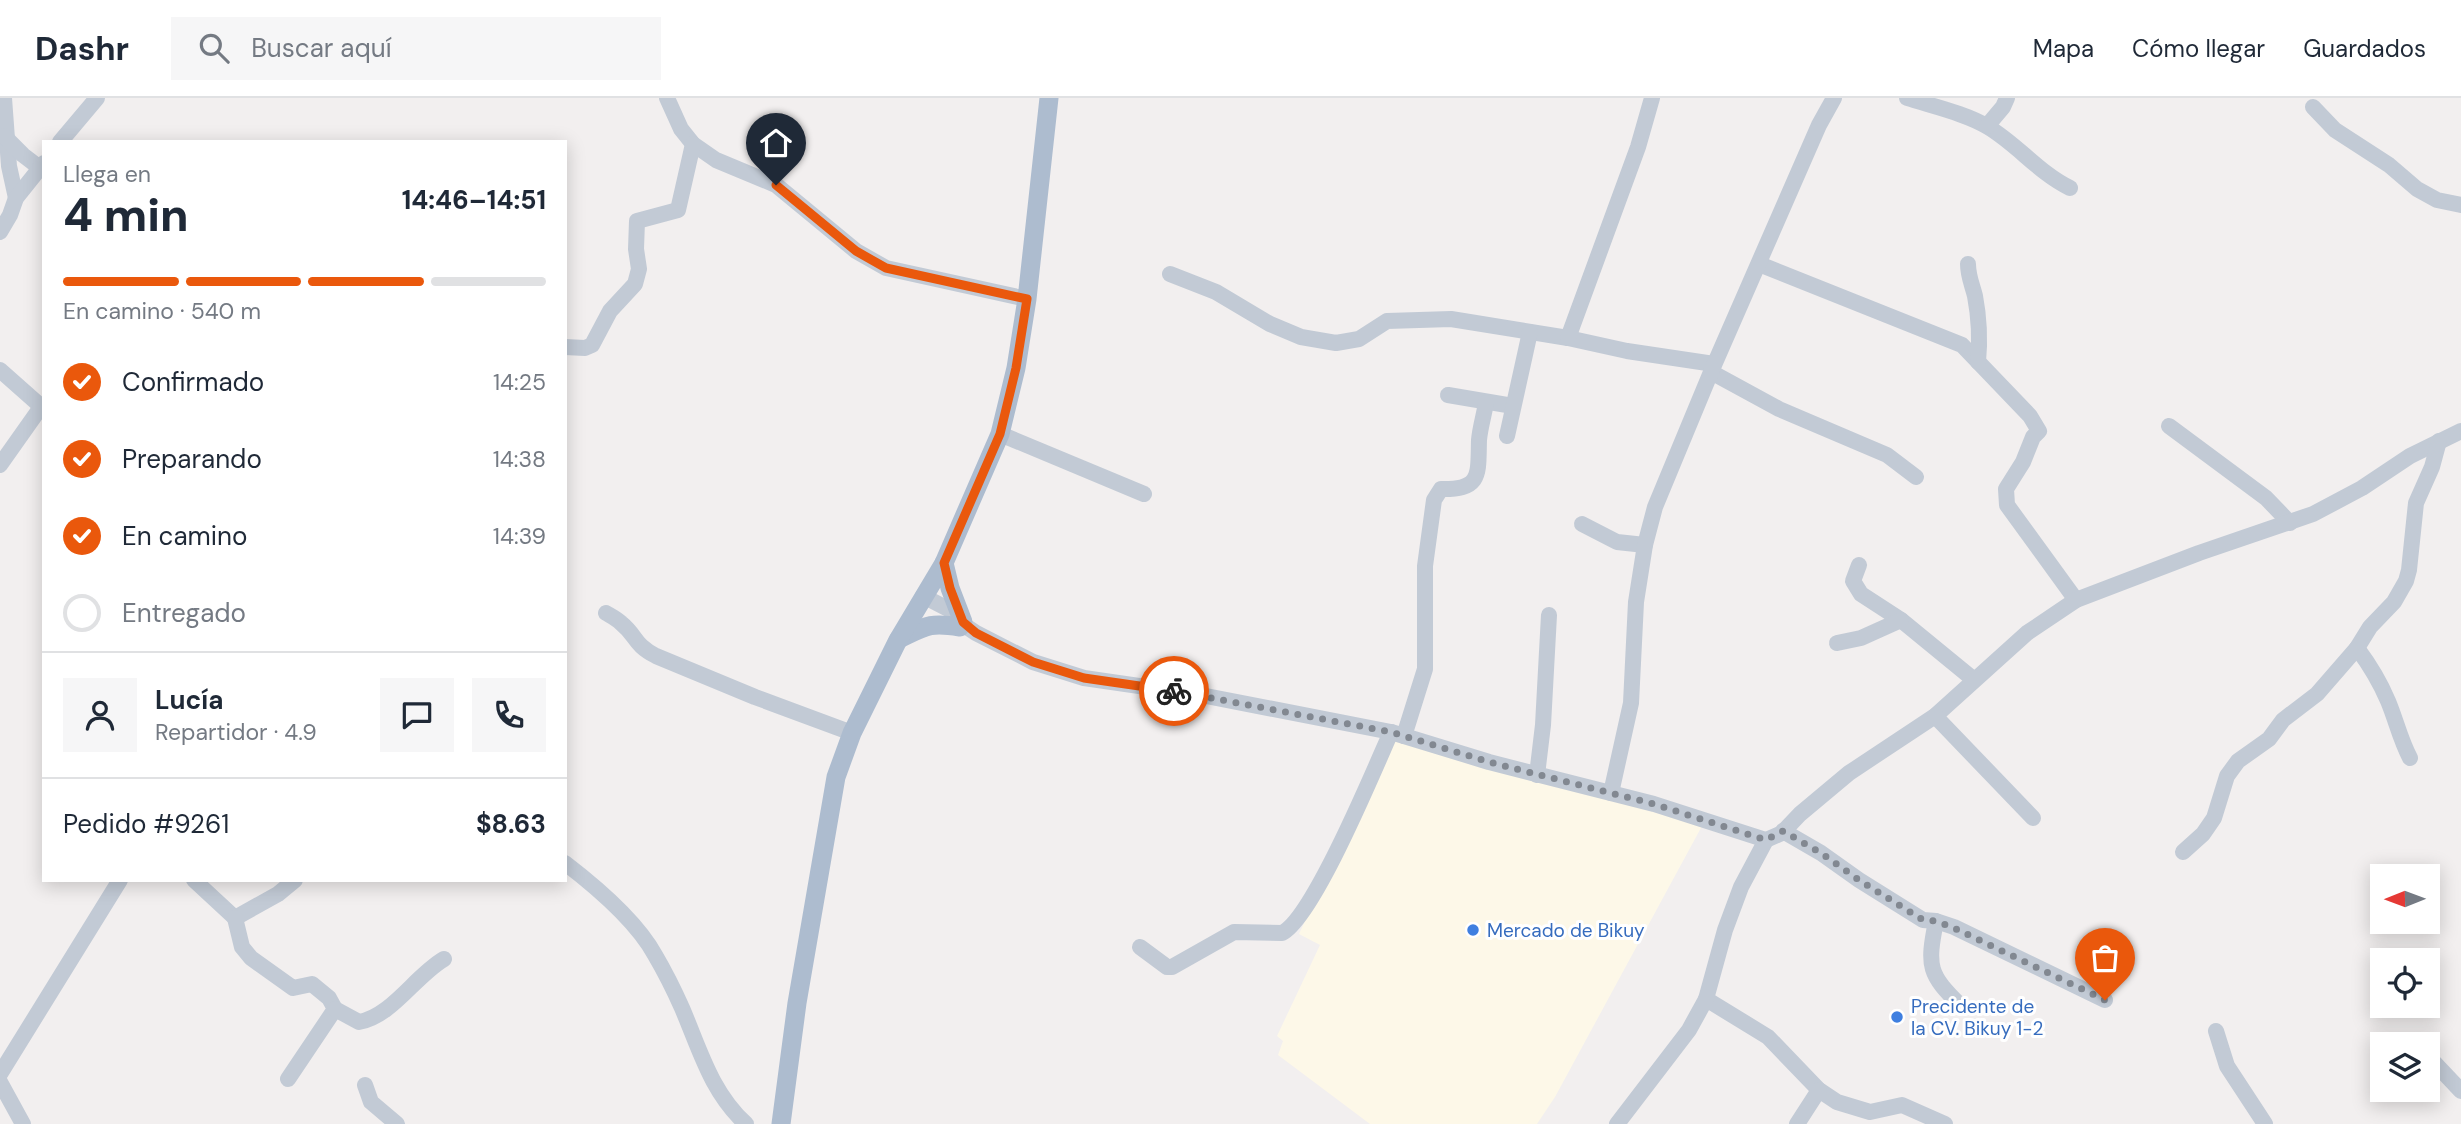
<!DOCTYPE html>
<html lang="es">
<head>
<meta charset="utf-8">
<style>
	body { margin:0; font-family:"DM Sans",sans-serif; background:#f6f6f7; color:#1f2937; height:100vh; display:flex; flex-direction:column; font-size:26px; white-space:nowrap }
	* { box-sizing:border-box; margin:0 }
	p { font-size:23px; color:#747a83 }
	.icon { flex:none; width:38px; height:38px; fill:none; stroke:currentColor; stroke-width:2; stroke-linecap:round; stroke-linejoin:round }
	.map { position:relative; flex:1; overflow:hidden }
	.drawer { position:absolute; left:42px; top:42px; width:525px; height:742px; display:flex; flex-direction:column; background:#fff; border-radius:0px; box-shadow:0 4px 18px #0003 }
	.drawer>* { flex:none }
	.needle { width:46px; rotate:269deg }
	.buttons { position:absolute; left:2370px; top:766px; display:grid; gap:14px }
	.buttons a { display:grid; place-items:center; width:70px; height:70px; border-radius:0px; background:#fff; box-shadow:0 4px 18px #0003; font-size:35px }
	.pin { position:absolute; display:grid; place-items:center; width:60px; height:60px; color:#fff; margin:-72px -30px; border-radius:50% 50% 50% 0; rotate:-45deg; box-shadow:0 0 7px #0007 }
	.pin .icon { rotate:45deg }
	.courier { position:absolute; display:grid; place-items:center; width:70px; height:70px; margin:-35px; border:5px solid #ea580c; border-radius:50%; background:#fff; color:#222; box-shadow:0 2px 9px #0007 }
	.summary em { font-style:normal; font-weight:800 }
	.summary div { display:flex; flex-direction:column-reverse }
	.summary { display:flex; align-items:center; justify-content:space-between; height:119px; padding:0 21px }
	h1 { font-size:46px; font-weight:800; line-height:52px }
	.bar { display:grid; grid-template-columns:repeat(4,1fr); gap:10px 7px; align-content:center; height:84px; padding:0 21px }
	.bar i { height:9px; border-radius:5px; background:#e0e1e3 }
	.bar .active { background:#ea580c }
	.bar p { grid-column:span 4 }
	.line { display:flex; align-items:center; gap:18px; padding:0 21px; border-top:2px solid #e0e1e3 }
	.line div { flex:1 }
	.round { display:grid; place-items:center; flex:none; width:74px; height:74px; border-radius:0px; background:#f6f6f7 }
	ol { padding:0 21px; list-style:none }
	li { display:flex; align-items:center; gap:21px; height:77px }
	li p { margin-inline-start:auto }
	li .icon { padding:7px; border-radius:50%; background:#ea580c; color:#fff; stroke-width:4 }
	li:last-child { color:#747a83 }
	li i { width:38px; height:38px; border:4px solid #e0e1e3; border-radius:50% }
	header { display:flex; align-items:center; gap:42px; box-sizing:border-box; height:98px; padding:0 35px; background:#fff; border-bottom:2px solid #e0e1e3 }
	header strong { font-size:33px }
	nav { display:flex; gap:38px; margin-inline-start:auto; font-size:24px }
	.search { width:490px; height:63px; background:#f6f6f7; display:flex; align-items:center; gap:18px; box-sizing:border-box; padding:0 24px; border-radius:0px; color:#747a83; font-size:26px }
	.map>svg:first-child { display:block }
	.commercial { fill:#fdf8e8 }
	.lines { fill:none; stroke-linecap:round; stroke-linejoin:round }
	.minor { stroke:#c2cad5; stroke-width:16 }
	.major { stroke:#adbccf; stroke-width:19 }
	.done { stroke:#828891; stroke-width:7; stroke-dasharray:0 12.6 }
	.route { stroke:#ea580c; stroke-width:9 }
	.shop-dot { fill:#3f7fe0; stroke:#fff; stroke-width:2.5 }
	.labels { text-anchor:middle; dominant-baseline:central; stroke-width:6; stroke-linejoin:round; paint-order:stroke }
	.shop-label { font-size:19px; fill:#366cbe; stroke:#fff; text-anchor:start }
</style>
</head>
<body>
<header>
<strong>Dashr</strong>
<div class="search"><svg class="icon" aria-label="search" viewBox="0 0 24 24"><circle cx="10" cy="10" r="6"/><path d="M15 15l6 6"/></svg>Buscar aquí</div>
<nav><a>Mapa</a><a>Cómo llegar</a><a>Guardados</a></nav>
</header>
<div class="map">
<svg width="2461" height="1026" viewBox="0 0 2461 1026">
	<rect width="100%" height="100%" fill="#f2efef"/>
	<path class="commercial" d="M1392,638L1702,728L1555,999L1537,1026H1370L1278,957L1283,943L1277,938L1320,847L1299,836Z"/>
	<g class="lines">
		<g class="minor">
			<path d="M4,0L9,68L16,100"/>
			<path d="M667,0L681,31L693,46L716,62L776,87L856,153L886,170L1027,201"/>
			<path d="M1907,0C1932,8 1967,16 1988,29C2018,47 2039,75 2070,90"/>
			<path d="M2313,9L2335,32L2389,67L2417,91L2437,102L2461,107"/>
			<path d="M1987,28L2003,9L2007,0"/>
			<path d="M4,38L23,57L40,70"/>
			<path d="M60,44L97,0"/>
			<path d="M0,134L10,117L16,100L44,65"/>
			<path d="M1759,166L1962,247L2030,318L2039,333L2033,339L2023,364L2006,391L2007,407L2076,502"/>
			<path d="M1968,166C1968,178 1972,186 1975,198C1979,219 1980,243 1978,264"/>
			<path d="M1170,176L1216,194L1270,226L1301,239L1336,245L1359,241L1387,223L1451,221L1568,240L1627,253L1714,266"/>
			<path d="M1568,240L1638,49L1652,0"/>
			<path d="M565,249L585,250L592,247L610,213L635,186L639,171L636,151L637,123L678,112L693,46"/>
			<path d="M0,272L44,311"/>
			<path d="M1711,274L1779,311L1887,357L1916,379"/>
			<path d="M1448,297L1513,308"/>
			<path d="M2169,328L2266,400L2290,425"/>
			<path d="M1000,336L1144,396"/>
			<path d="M1507,338L1530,234"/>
			<path d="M0,367L41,309"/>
			<path d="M1582,426L1617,444L1645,447"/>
			<path d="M1859,467L1853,483L1861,496L1901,522L1973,581"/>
			<path d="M923,498L950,512L967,529L976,535L1033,564L1084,580L1201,597L1391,634L1489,664L1654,706L1766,742L1782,735L1800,716L1849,675L1935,618L2027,535L2076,502L2199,455L2313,416L2362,390L2410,358L2461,333"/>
			<path d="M606,515C611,518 617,521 621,525C637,538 633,546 656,558L755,599L852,635"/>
			<path d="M1837,545L1861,540L1901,522"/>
			<path d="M2357,550C2369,566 2380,584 2388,603C2396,622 2400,641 2410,660"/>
			<path d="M1935,618L2033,720"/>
			<path d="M1404,638L1425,571V468L1434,402L1441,391C1482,392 1478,376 1479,342C1480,330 1484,317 1486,305"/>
			<path d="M1537,677L1543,627L1549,517"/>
			<path d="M1611,695L1631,605L1636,504L1645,447L1655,409L1711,274L1819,27L1834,0"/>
			<path d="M1783,733L1821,755L1859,782L1923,822L1936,823L1954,829L2105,902"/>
			<path d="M2183,754L2203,736L2214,720L2227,678L2238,663L2269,641L2283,622L2317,596L2357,550L2370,529L2394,504L2406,483L2409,472L2416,405L2432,369L2439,343"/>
			<path d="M565,765C595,788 637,824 655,857C665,874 674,892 682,910C700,952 711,994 746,1026"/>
			<path d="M194,782L235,820L278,796L295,782"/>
			<path d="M235,820L242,849L251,860L293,890L312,886L329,900L335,911L288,981"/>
			<path d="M1936,823C1927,869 1928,876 1962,909"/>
			<path d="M1140,849L1167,869H1172L1234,834L1282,835C1313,820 1374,672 1391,634"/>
			<path d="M1706,901L1768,939L1819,992L1837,1004L1870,1014L1902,1007L1945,1026"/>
			<path d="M335,911L359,924C392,918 415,878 444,861"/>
			<path d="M2216,933L2227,968L2265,1026"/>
			<path d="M2416,945L2418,947"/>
			<path d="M2427,957L2461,993"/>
			<path d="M0,976L120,782"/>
			<path d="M0,984L23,1026"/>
			<path d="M365,987L371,1004L397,1026"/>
			<path d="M1617,1026L1689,932L1706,901L1725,832L1741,789L1766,742"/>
			<path d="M1797,1026L1819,992"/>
		</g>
		<g class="major">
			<path d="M944,465L950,490L963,524"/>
			<path d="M899,541C926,528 929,524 960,529"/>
			<path d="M781,1026L797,905L836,679L852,635L898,542L944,465L1000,336L1016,270L1027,201L1049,0"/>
		</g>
	</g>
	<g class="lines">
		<path class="done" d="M1174,593L1391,634L1489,664L1654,706L1766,742L1783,733L1821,755L1859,782L1923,822L1936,823L1954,830L2105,902"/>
		<path class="route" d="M776,87L856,153L886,170L1027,201L1016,270L1000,336L944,465L950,490L963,524L976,535L1033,564L1084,580L1174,593"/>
	</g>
	<g class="shop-dot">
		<circle cx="1473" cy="832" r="7"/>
		<circle cx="1897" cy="919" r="7"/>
	</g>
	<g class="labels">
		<g class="shop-label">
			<text x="1487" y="832">Mercado de Bikuy</text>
			<text x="1911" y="908">Precidente de<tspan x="1911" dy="22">la CV. Bikuy 1-2</tspan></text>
		</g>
	</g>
</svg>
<div class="buttons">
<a><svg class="needle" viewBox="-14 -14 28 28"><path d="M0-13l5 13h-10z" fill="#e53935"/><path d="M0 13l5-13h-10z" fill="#747a83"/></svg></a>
<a><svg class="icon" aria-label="locate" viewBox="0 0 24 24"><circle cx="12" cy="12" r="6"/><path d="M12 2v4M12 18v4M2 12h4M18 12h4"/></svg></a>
<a><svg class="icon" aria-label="layers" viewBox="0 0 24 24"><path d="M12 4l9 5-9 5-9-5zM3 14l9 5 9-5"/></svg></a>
</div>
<div class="pin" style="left:2105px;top:902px;background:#ea580c"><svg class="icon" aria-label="bag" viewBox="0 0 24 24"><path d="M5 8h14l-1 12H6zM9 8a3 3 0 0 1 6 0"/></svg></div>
<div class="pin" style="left:776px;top:87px;background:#1f2937"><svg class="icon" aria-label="home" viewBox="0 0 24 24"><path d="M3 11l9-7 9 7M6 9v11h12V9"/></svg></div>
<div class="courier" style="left:1174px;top:593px"><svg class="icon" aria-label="bike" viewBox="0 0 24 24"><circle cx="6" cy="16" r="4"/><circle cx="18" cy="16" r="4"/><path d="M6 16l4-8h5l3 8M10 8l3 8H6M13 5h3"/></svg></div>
<section class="drawer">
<div class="summary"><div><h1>4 min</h1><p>Llega en</p></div><em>14:46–14:51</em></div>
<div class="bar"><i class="active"></i><i class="active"></i><i class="active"></i><i></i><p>En camino · 540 m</p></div>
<ol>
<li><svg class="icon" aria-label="check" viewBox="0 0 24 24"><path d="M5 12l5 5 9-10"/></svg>Confirmado<p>14:25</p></li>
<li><svg class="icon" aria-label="check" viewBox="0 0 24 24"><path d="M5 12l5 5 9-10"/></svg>Preparando<p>14:38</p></li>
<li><svg class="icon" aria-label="check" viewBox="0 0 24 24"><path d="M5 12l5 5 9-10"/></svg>En camino<p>14:39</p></li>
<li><i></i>Entregado</li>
</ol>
<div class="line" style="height:126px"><a class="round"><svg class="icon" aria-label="person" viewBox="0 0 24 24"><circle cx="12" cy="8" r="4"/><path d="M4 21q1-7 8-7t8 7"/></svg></a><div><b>Lucía</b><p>Repartidor · 4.9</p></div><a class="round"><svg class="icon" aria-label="chat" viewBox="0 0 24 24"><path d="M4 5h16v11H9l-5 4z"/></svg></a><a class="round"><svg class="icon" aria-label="phone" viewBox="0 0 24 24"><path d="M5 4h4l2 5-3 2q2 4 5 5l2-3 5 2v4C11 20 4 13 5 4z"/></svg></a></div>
<div class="line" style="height:91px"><div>Pedido #9261</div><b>$8.63</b></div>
</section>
</div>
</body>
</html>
